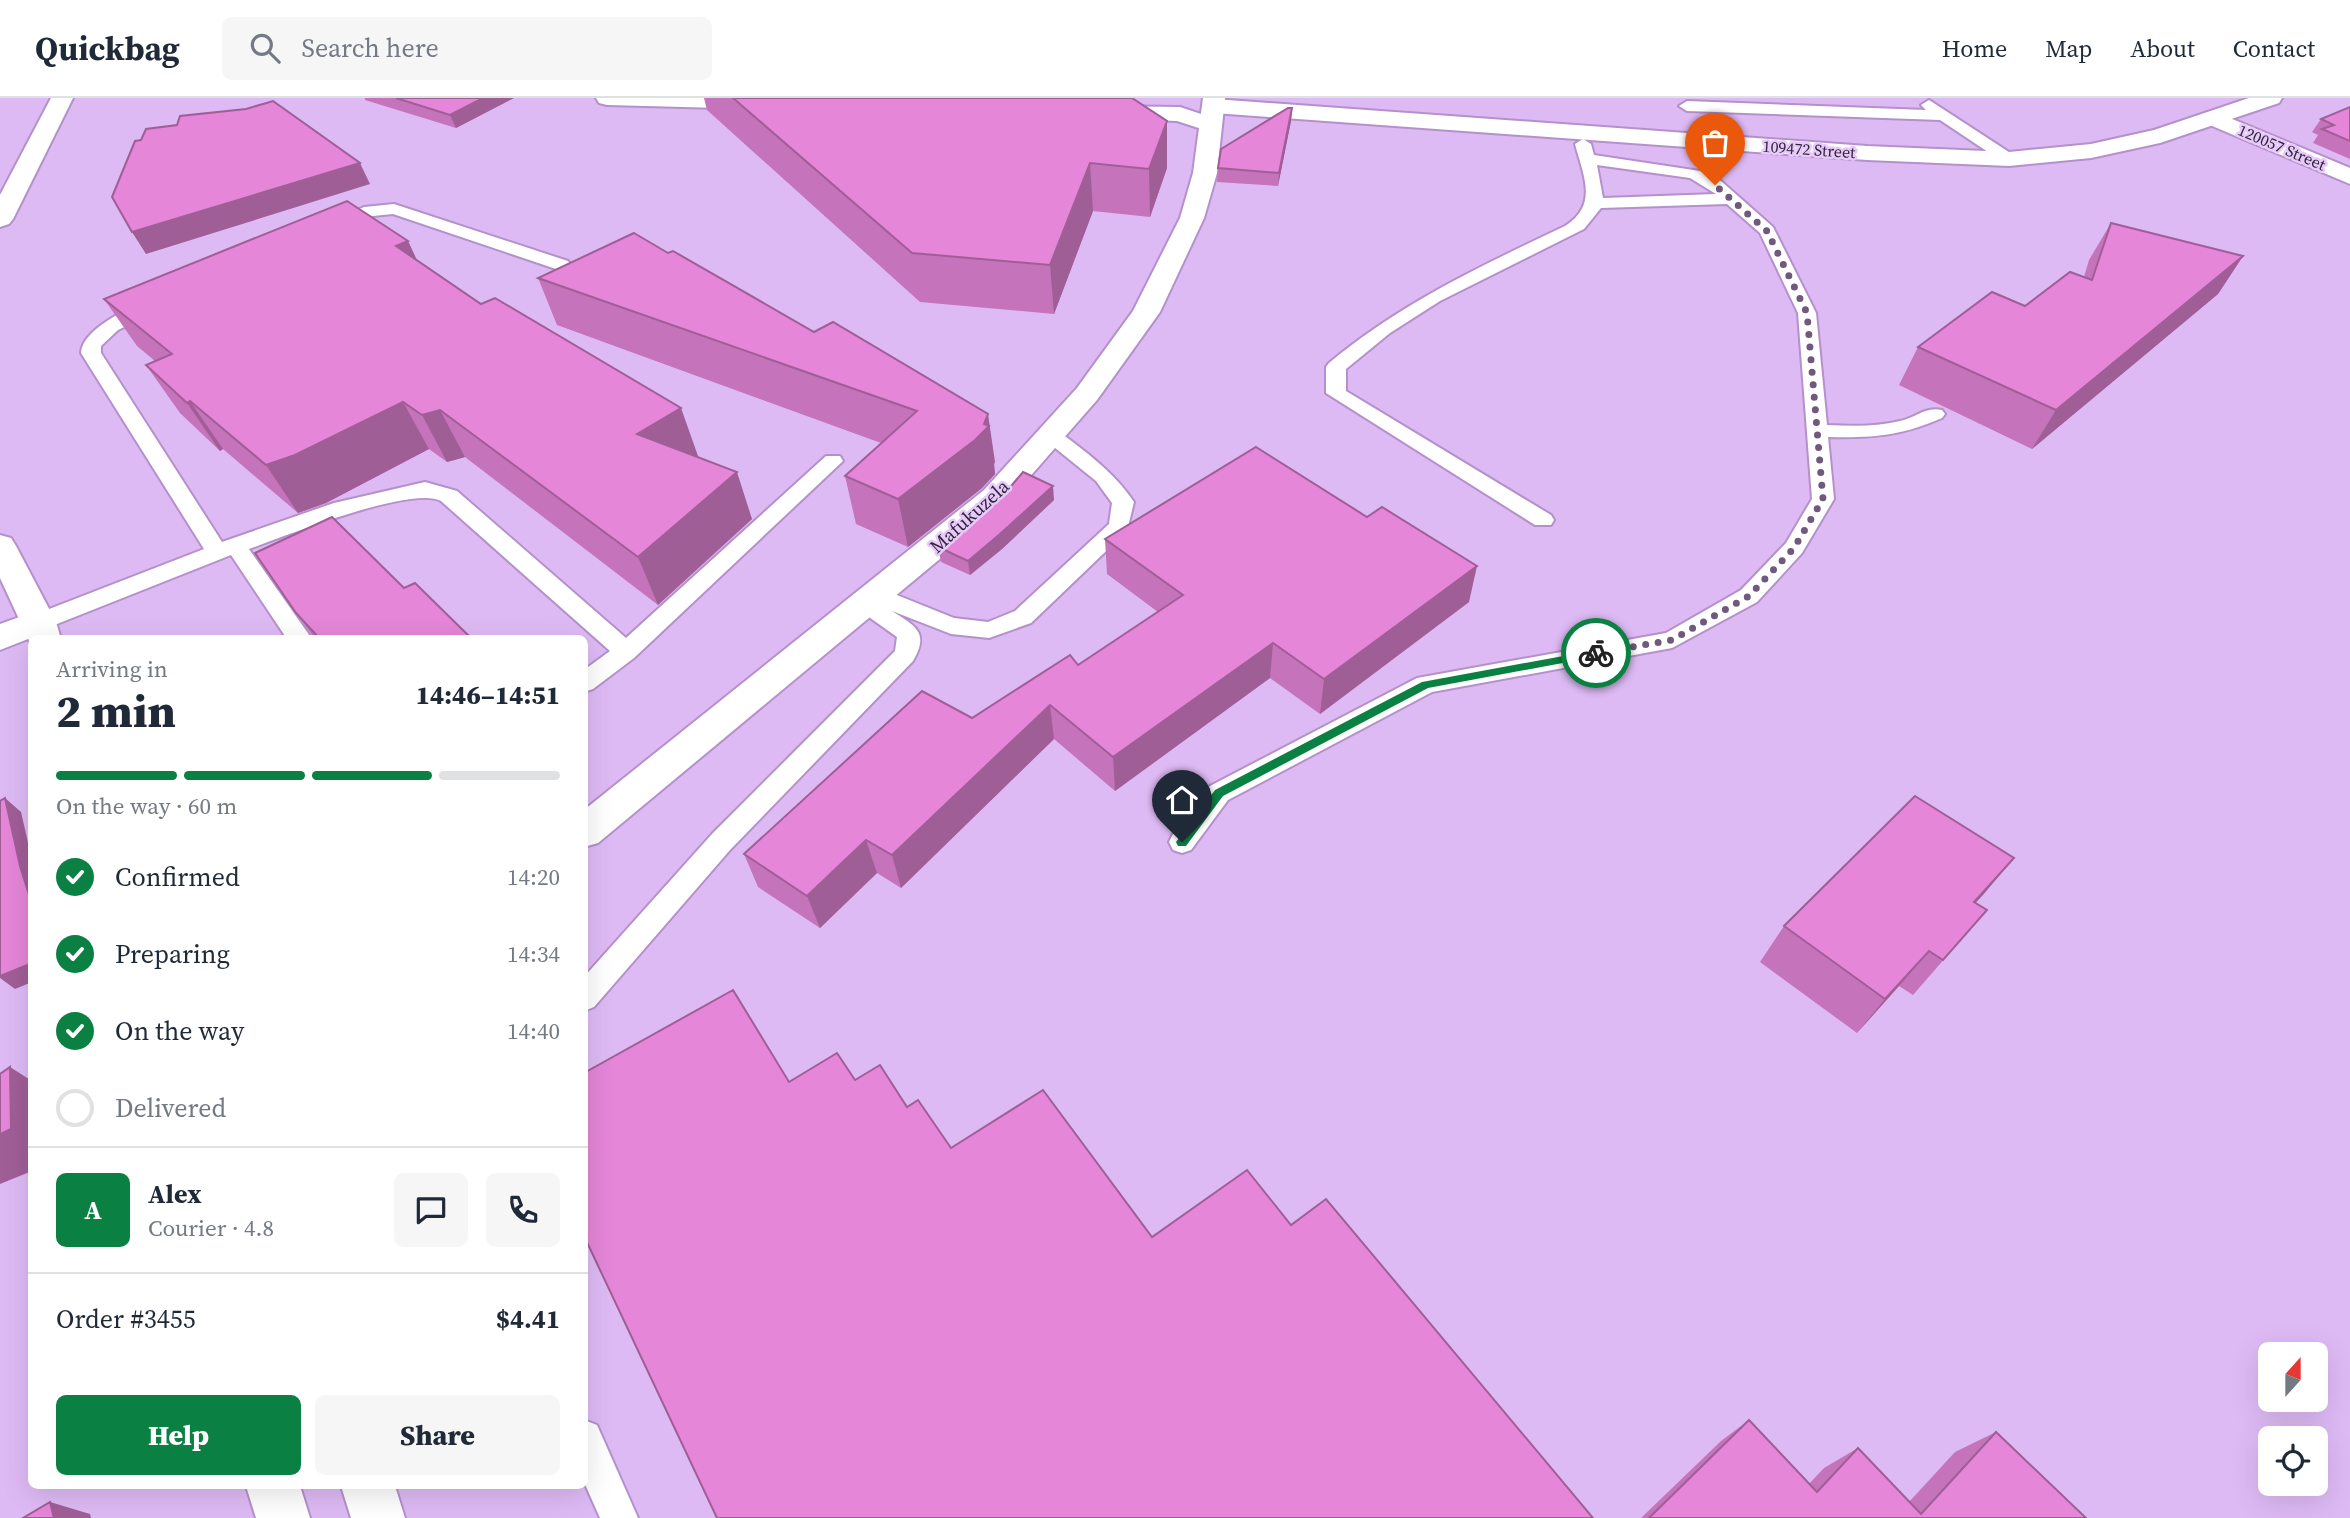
<!DOCTYPE html>
<html lang="en">
<head>
<meta charset="utf-8">
<style>
	body { margin:0; font-family:"Source Serif 4",serif; background:#f6f6f7; color:#1f2937; height:100vh; display:flex; flex-direction:column; font-size:26px; white-space:nowrap }
	* { box-sizing:border-box; margin:0 }
	p { font-size:23px; color:#747a83 }
	.icon { flex:none; width:38px; height:38px; fill:none; stroke:currentColor; stroke-width:2; stroke-linecap:round; stroke-linejoin:round }
	.map { position:relative; flex:1; overflow:hidden }
	.panel { position:absolute; left:28px; top:537px; width:560px; height:854px; display:flex; flex-direction:column; background:#fff; border-radius:10px; box-shadow:0 7px 28px #0002 }
	.panel>* { flex:none }
	.needle { width:46px; rotate:21deg }
	.buttons { position:absolute; left:2258px; top:1244px; display:grid; gap:14px }
	.buttons a { display:grid; place-items:center; width:70px; height:70px; border-radius:10px; background:#fff; box-shadow:0 7px 28px #0002; font-size:35px }
	.pin { position:absolute; display:grid; place-items:center; width:60px; height:60px; color:#fff; margin:-72px -30px; border-radius:50% 50% 50% 0; rotate:-45deg; box-shadow:0 0 7px #0007 }
	.pin .icon { rotate:45deg }
	.courier { position:absolute; display:grid; place-items:center; width:70px; height:70px; margin:-35px; border:5px solid #0b8043; border-radius:50%; background:#fff; color:#222; box-shadow:0 2px 9px #0007 }
	.overview em { font-style:normal; font-weight:800 }
	.overview div { display:flex; flex-direction:column-reverse }
	.overview { display:flex; align-items:center; justify-content:space-between; height:119px; padding:0 28px }
	h1 { font-size:46px; font-weight:800; line-height:52px }
	.bar { display:grid; grid-template-columns:repeat(4,1fr); gap:10px 7px; align-content:center; height:84px; padding:0 28px }
	.bar i { height:9px; border-radius:5px; background:#e0e1e3 }
	.bar .current { background:#0b8043 }
	.bar p { grid-column:span 4 }
	.line { display:flex; align-items:center; gap:18px; padding:0 28px; border-top:2px solid #e0e1e3 }
	.line div { flex:1 }
	.round { display:grid; place-items:center; flex:none; width:74px; height:74px; border-radius:10px; background:#f6f6f7 }
	ol { padding:0 28px; list-style:none }
	li { display:flex; align-items:center; gap:21px; height:77px }
	li p { margin-inline-start:auto }
	li .icon { padding:7px; border-radius:50%; background:#0b8043; color:#fff; stroke-width:4 }
	li:last-child { color:#747a83 }
	li i { width:38px; height:38px; border:4px solid #e0e1e3; border-radius:50% }
	.primary-button { display:flex; gap:14px; margin-top:auto; padding:14px 28px }
	.primary-button a { flex:1; height:80px; border-radius:10px; background:#0b8043; color:#fff; font-size:28px; font-weight:800; line-height:80px; text-align:center }
	.primary-button a+a { background:#f6f6f7; color:#1f2937 }
	header { display:flex; align-items:center; gap:42px; box-sizing:border-box; height:98px; padding:0 35px; background:#fff; border-bottom:2px solid #e0e1e3 }
	header strong { font-size:33px }
	nav { display:flex; gap:38px; margin-inline-start:auto; font-size:24px }
	.search { width:490px; height:63px; background:#f6f6f7; display:flex; align-items:center; gap:18px; box-sizing:border-box; padding:0 24px; border-radius:10px; color:#747a83; font-size:26px }
	.map>svg:first-child { display:block }
	.lines { fill:none; stroke-linecap:round; stroke-linejoin:round }
	.service-casing { stroke:#b491ca; stroke-width:4 }
	.minor-casing { stroke:#b491ca; stroke-width:4 }
	.tertiary-casing { stroke:#b491ca; stroke-width:4 }
	.secondary-casing { stroke:#b491ca; stroke-width:4 }
	.primary-casing { stroke:#b491ca; stroke-width:4 }
	.service { fill:#fff; fill-rule:evenodd }
	.minor { fill:#fff; fill-rule:evenodd }
	.tertiary { fill:#fff; fill-rule:evenodd }
	.secondary { fill:#fff; fill-rule:evenodd }
	.primary { fill:#fff; fill-rule:evenodd }
	.wall { fill:#c573ba }
	.shaded-wall { fill:#a05e97 }
	.building { fill:#e586d8; stroke:#a05e97; stroke-width:2 }
	.route { fill:#0b8043 }
	.done { stroke:#6f597d; stroke-width:7; stroke-dasharray:0 12.6 }
	.labels { text-anchor:middle; dominant-baseline:central; stroke-width:5; stroke-linejoin:round; paint-order:stroke }
	.far-street-label { font-size:16px; fill:#33253c; stroke:#e7cafa }
	.street-label { font-size:19px; fill:#33253c; stroke:#e7cafa }
</style>
</head>
<body>
<header>
<strong>Quickbag</strong>
<div class="search"><svg class="icon" aria-label="search" viewBox="0 0 24 24"><circle cx="10" cy="10" r="6"/><path d="M15 15l6 6"/></svg>Search here</div>
<nav><a>Home</a><a>Map</a><a>About</a><a>Contact</a></nav>
</header>
<div class="map">
<svg width="2350" height="1420" viewBox="0 0 2350 1420">
	<rect width="100%" height="100%" fill="#debaf5"/>
	<g class="lines">
		<defs>
			<g id="service">
				<path d="M1929,2L2015,58L2017,61L2015,64H2003L1940,22L1687,13L1679,8L1687,3L1926,12L1921,7Z"/>
				<path d="M1583,41L1591,46L1594,57L1700,73L1721,83L1773,129L1816,215L1827,327C1851,328 1876,329 1900,323C1915,320 1926,308 1942,312L1945,316L1942,320C1901,338 1873,340 1828,339L1834,401L1802,455L1757,504L1672,550L1432,594L1228,702L1191,752L1182,755L1173,752L1169,744L1173,736L1210,688L1417,580L1666,535L1741,492L1786,445L1812,401L1798,215L1760,135L1727,106L1601,110L1584,131L1440,203L1390,235L1346,271V293L1551,417L1554,422L1551,427H1535L1326,295V269L1329,265C1401,205 1481,168 1565,128C1599,107 1583,77 1575,46ZM1597,67L1690,80L1716,96L1603,100Z"/>
				<path d="M394,106L568,163L571,167L562,172L556,171L393,116L373,118L335,133L326,128L329,124L364,109Z"/>
				<path d="M152,202L161,208L159,212L118,232L101,248V255L222,444L334,405L425,384L457,393L626,540L826,358H840L843,363L634,560L593,591L584,594V572L610,553L441,403C412,387 285,438 249,451L312,541H287L231,457L47,530L39,532L31,530L27,524L31,518L204,451L81,255C82,231 131,208 152,202Z"/>
				<path d="M1051,331L1058,333C1086,354 1114,374 1134,404L1127,433L1031,525L989,540L951,536L892,513C915,528 930,534 913,563L730,752L594,909L584,913V879L712,736L895,553L897,539L859,512L855,506L859,500L866,498L869,491L877,489L954,520L988,524L1015,513L1109,426L1112,405L1096,383L1044,341L1041,337L1044,333Z"/>
				<path d="M584,1322L597,1327L638,1420H600L584,1384Z"/>
			</g>
			<g id="minor">
				<path d="M51,0H73L13,121L9,126L0,129V97Z"/>
				<path d="M596,0H766L769,4L766,9L758,11L607,7L599,5Z"/>
				<path d="M1104,8L1180,9L1219,22L1222,27L1219,32L1211,34L1177,23L1096,20L1093,15L1096,10Z"/>
				<path d="M2213,13L2350,70V86L2205,25L2202,20L2205,15Z"/>
				<path d="M39,512L51,516L56,524L51,532L0,552V526Z"/>
			</g>
			<path id="tertiary" d="M2249,0H2282L2279,5L2160,45L2091,60L2009,68L1867,62L1214,15L1206,13L1203,8L1206,3L1214,1L1867,48L2009,54L2091,46L2154,32Z"/>
			<g id="secondary">
				<path d="M1203,0H1225L1217,75L1204,120L1160,214L1097,302L1006,406L598,745L584,749V712L984,392L1077,290L1133,213L1180,120L1193,75Z"/>
				<path d="M0,437L11,440L16,448L56,524L61,541H32V549L0,480Z"/>
			</g>
			<g id="primary">
				<path d="M246,1388H300L310,1420H256Z"/>
				<path d="M341,1388H395L405,1420H351Z"/>
			</g>
		</defs>
		<use href="#service" class="service-casing"/>
		<use href="#minor" class="minor-casing"/>
		<use href="#tertiary" class="tertiary-casing"/>
		<use href="#secondary" class="secondary-casing"/>
		<use href="#primary" class="primary-casing"/>
		<use href="#service" class="service"/>
		<use href="#minor" class="minor"/>
		<use href="#tertiary" class="tertiary"/>
		<use href="#secondary" class="secondary"/>
		<use href="#primary" class="primary"/>
	</g>
	<g class="wall">
		<path d="M365,0H514L456,30L365,2Z"/>
		<path d="M704,0H1132L1167,23V70L1150,119L1093,113L1054,216L920,204L707,12Z"/>
		<path d="M2350,9V61L2313,45L2318,37L2312,34L2321,21Z"/>
		<path d="M1292,10L1291,23L1278,88L1217,84L1218,70Z"/>
		<path d="M2111,125L2243,158L2218,196L2032,351L1899,287L1918,249L2025,208L2084,179L2089,162Z"/>
		<path d="M408,143L417,163L698,358L752,421L658,507L465,359L447,364L429,351L326,405L298,415L223,351L220,353L180,315L146,267L155,263L137,248L104,201Z"/>
		<path d="M673,153L995,364L994,366L995,376L982,390L908,449L856,426L845,378L881,345L557,227L538,180L668,155Z"/>
		<path d="M1054,402L1002,451L970,477L941,464L938,449Z"/>
		<path d="M1105,441L1469,504L1320,616L1270,580L1115,693L1054,641L901,790L877,775L820,830L758,789L744,756L972,620L1078,567L1158,514L1107,476Z"/>
		<path d="M404,490L472,541H315L296,515Z"/>
		<path d="M1975,805L1987,812L1913,897L1899,888L1857,935L1760,864L1784,828Z"/>
		<path d="M1749,1322L1809,1386L1824,1370L1858,1350L1909,1404L1955,1354L1996,1334L2086,1420H1641L1721,1343Z"/>
	</g>
	<g class="shaded-wall">
		<path d="M483,0H514L456,30L450,17Z"/>
		<path d="M1292,10L1291,23L1278,88L1279,75Z"/>
		<path d="M1167,23V70L1150,119L1149,71Z"/>
		<path d="M360,65L370,86L146,156L132,134Z"/>
		<path d="M1090,65L1093,113L1054,216L1050,167Z"/>
		<path d="M408,143L430,190L396,148Z"/>
		<path d="M2243,158L2218,196L2032,351L2056,312Z"/>
		<path d="M190,303L223,351L220,353L187,305Z"/>
		<path d="M403,304L429,351L326,405L298,415L266,367Z"/>
		<path d="M681,310L698,358L655,383L637,336Z"/>
		<path d="M440,312L465,359L447,364L422,317Z"/>
		<path d="M988,316L995,364L994,366L995,376L982,390L908,449L898,401L984,326Z"/>
		<path d="M737,374L752,421L658,507L638,459Z"/>
		<path d="M1053,388L1054,402L1002,451L970,477L968,463Z"/>
		<path d="M1477,468L1469,504L1320,616L1324,581Z"/>
		<path d="M1273,545L1270,580L1115,693L1113,659Z"/>
		<path d="M1050,607L1054,641L901,790L892,757Z"/>
		<path d="M5,700L21,714L32,762V806L20,768Z"/>
		<path d="M866,742L877,775L820,830L807,798Z"/>
		<path d="M2014,760L1983,797L1943,840L1974,804Z"/>
		<path d="M1929,853L1899,888L1857,935L1885,901Z"/>
		<path d="M27,867L32,871V884L15,891L0,880V878Z"/>
		<path d="M10,969L32,983V1073L0,1086V1036Z"/>
		<path d="M50,1404L90,1416L91,1420H54Z"/>
	</g>
	<g class="building">
		<path d="M396,0H483L450,17Z"/>
		<path d="M733,0H1132L1167,23L1149,71L1090,65L1050,167L912,155Z"/>
		<path d="M273,3L360,65L132,134L112,99L135,43L141,42L146,31L177,27L180,18L246,11Z"/>
		<path d="M2350,9V43L2322,31L2334,27L2321,21Z"/>
		<path d="M1288,10H1292L1279,75L1218,70L1221,51Z"/>
		<path d="M347,103L408,143L396,148L481,206L495,200L681,310L637,336L737,374L638,459L440,312L422,317L403,304L295,357L266,367L190,303L187,305L146,267L172,256L104,201Z"/>
		<path d="M2111,125L2243,158L2056,312L1918,249L1992,194L2025,208L2070,174L2092,182Z"/>
		<path d="M634,135L668,155L673,153L814,234L833,224L988,316L984,326L989,328L975,342L898,401L845,378L917,313L538,180Z"/>
		<path d="M1256,349L1367,419L1382,409L1477,468L1324,581L1273,545L1113,659L1050,607L892,757L866,742L807,798L744,756L922,593L972,620L1070,557L1078,567L1183,497L1105,441Z"/>
		<path d="M1023,374L1053,388L1000,436L968,463L938,449L1006,394Z"/>
		<path d="M332,419L404,490L415,485L472,541H320L296,515L255,455Z"/>
		<path d="M1915,698L2014,760L1974,804L1987,812L1943,862L1929,853L1885,901L1784,828Z"/>
		<path d="M5,700L20,768L32,806V875L27,867L0,878V703Z"/>
		<path d="M733,892L789,984L837,955L855,982L880,967L907,1009L918,1002L951,1050L1043,992L1152,1139L1247,1072L1291,1127L1326,1101L1593,1420H717L584,1138V975Z"/>
		<path d="M10,969L11,1031L0,1036V976Z"/>
		<path d="M1749,1322L1817,1394L1858,1350L1921,1416L1996,1334L2086,1420H1649Z"/>
		<path d="M50,1404L54,1420H23Z"/>
	</g>
	<path class="route" d="M1596,552L1601,555L1600,558L1428,590L1223,698L1186,748H1178L1176,744L1215,692L1422,584Z"/>
	<g class="lines">
		<path class="done" d="M1596,555L1672,542L1749,498L1794,450L1823,401L1807,215L1767,133L1715,87"/>
	</g>
	<g class="labels">
		<g class="far-street-label">
			<text transform="translate(2282 49) rotate(23)">120057 Street</text>
			<text transform="translate(1809 51) rotate(4)">109472 Street</text>
		</g>
		<g class="street-label">
			<text transform="translate(969 418) rotate(-42)">Mafukuzela</text>
		</g>
	</g>
</svg>
<div class="buttons">
<a><svg class="needle" viewBox="-14 -14 28 28"><path d="M0-13l5 13h-10z" fill="#e53935"/><path d="M0 13l5-13h-10z" fill="#747a83"/></svg></a>
<a><svg class="icon" aria-label="locate" viewBox="0 0 24 24"><circle cx="12" cy="12" r="6"/><path d="M12 2v4M12 18v4M2 12h4M18 12h4"/></svg></a>
</div>
<div class="pin" style="left:1715px;top:87px;background:#ea580c"><svg class="icon" aria-label="bag" viewBox="0 0 24 24"><path d="M5 8h14l-1 12H6zM9 8a3 3 0 0 1 6 0"/></svg></div>
<div class="pin" style="left:1182px;top:744px;background:#1f2937"><svg class="icon" aria-label="home" viewBox="0 0 24 24"><path d="M3 11l9-7 9 7M6 9v11h12V9"/></svg></div>
<div class="courier" style="left:1596px;top:555px"><svg class="icon" aria-label="bike" viewBox="0 0 24 24"><circle cx="6" cy="16" r="4"/><circle cx="18" cy="16" r="4"/><path d="M6 16l4-8h5l3 8M10 8l3 8H6M13 5h3"/></svg></div>
<section class="panel">
<div class="overview"><div><h1>2 min</h1><p>Arriving in</p></div><em>14:46–14:51</em></div>
<div class="bar"><i class="current"></i><i class="current"></i><i class="current"></i><i></i><p>On the way · 60 m</p></div>
<ol>
<li><svg class="icon" aria-label="check" viewBox="0 0 24 24"><path d="M5 12l5 5 9-10"/></svg>Confirmed<p>14:20</p></li>
<li><svg class="icon" aria-label="check" viewBox="0 0 24 24"><path d="M5 12l5 5 9-10"/></svg>Preparing<p>14:34</p></li>
<li><svg class="icon" aria-label="check" viewBox="0 0 24 24"><path d="M5 12l5 5 9-10"/></svg>On the way<p>14:40</p></li>
<li><i></i>Delivered</li>
</ol>
<div class="line" style="height:126px"><b class="round" style="background:#0b8043;color:#fff">A</b><div><b>Alex</b><p>Courier · 4.8</p></div><a class="round"><svg class="icon" aria-label="chat" viewBox="0 0 24 24"><path d="M4 5h16v11H9l-5 4z"/></svg></a><a class="round"><svg class="icon" aria-label="phone" viewBox="0 0 24 24"><path d="M5 4h4l2 5-3 2q2 4 5 5l2-3 5 2v4C11 20 4 13 5 4z"/></svg></a></div>
<div class="line" style="height:91px"><div>Order #3455</div><b>$4.41</b></div>
<div class="primary-button"><a>Help</a><a>Share</a></div>
</section>
</div>
</body>
</html>
